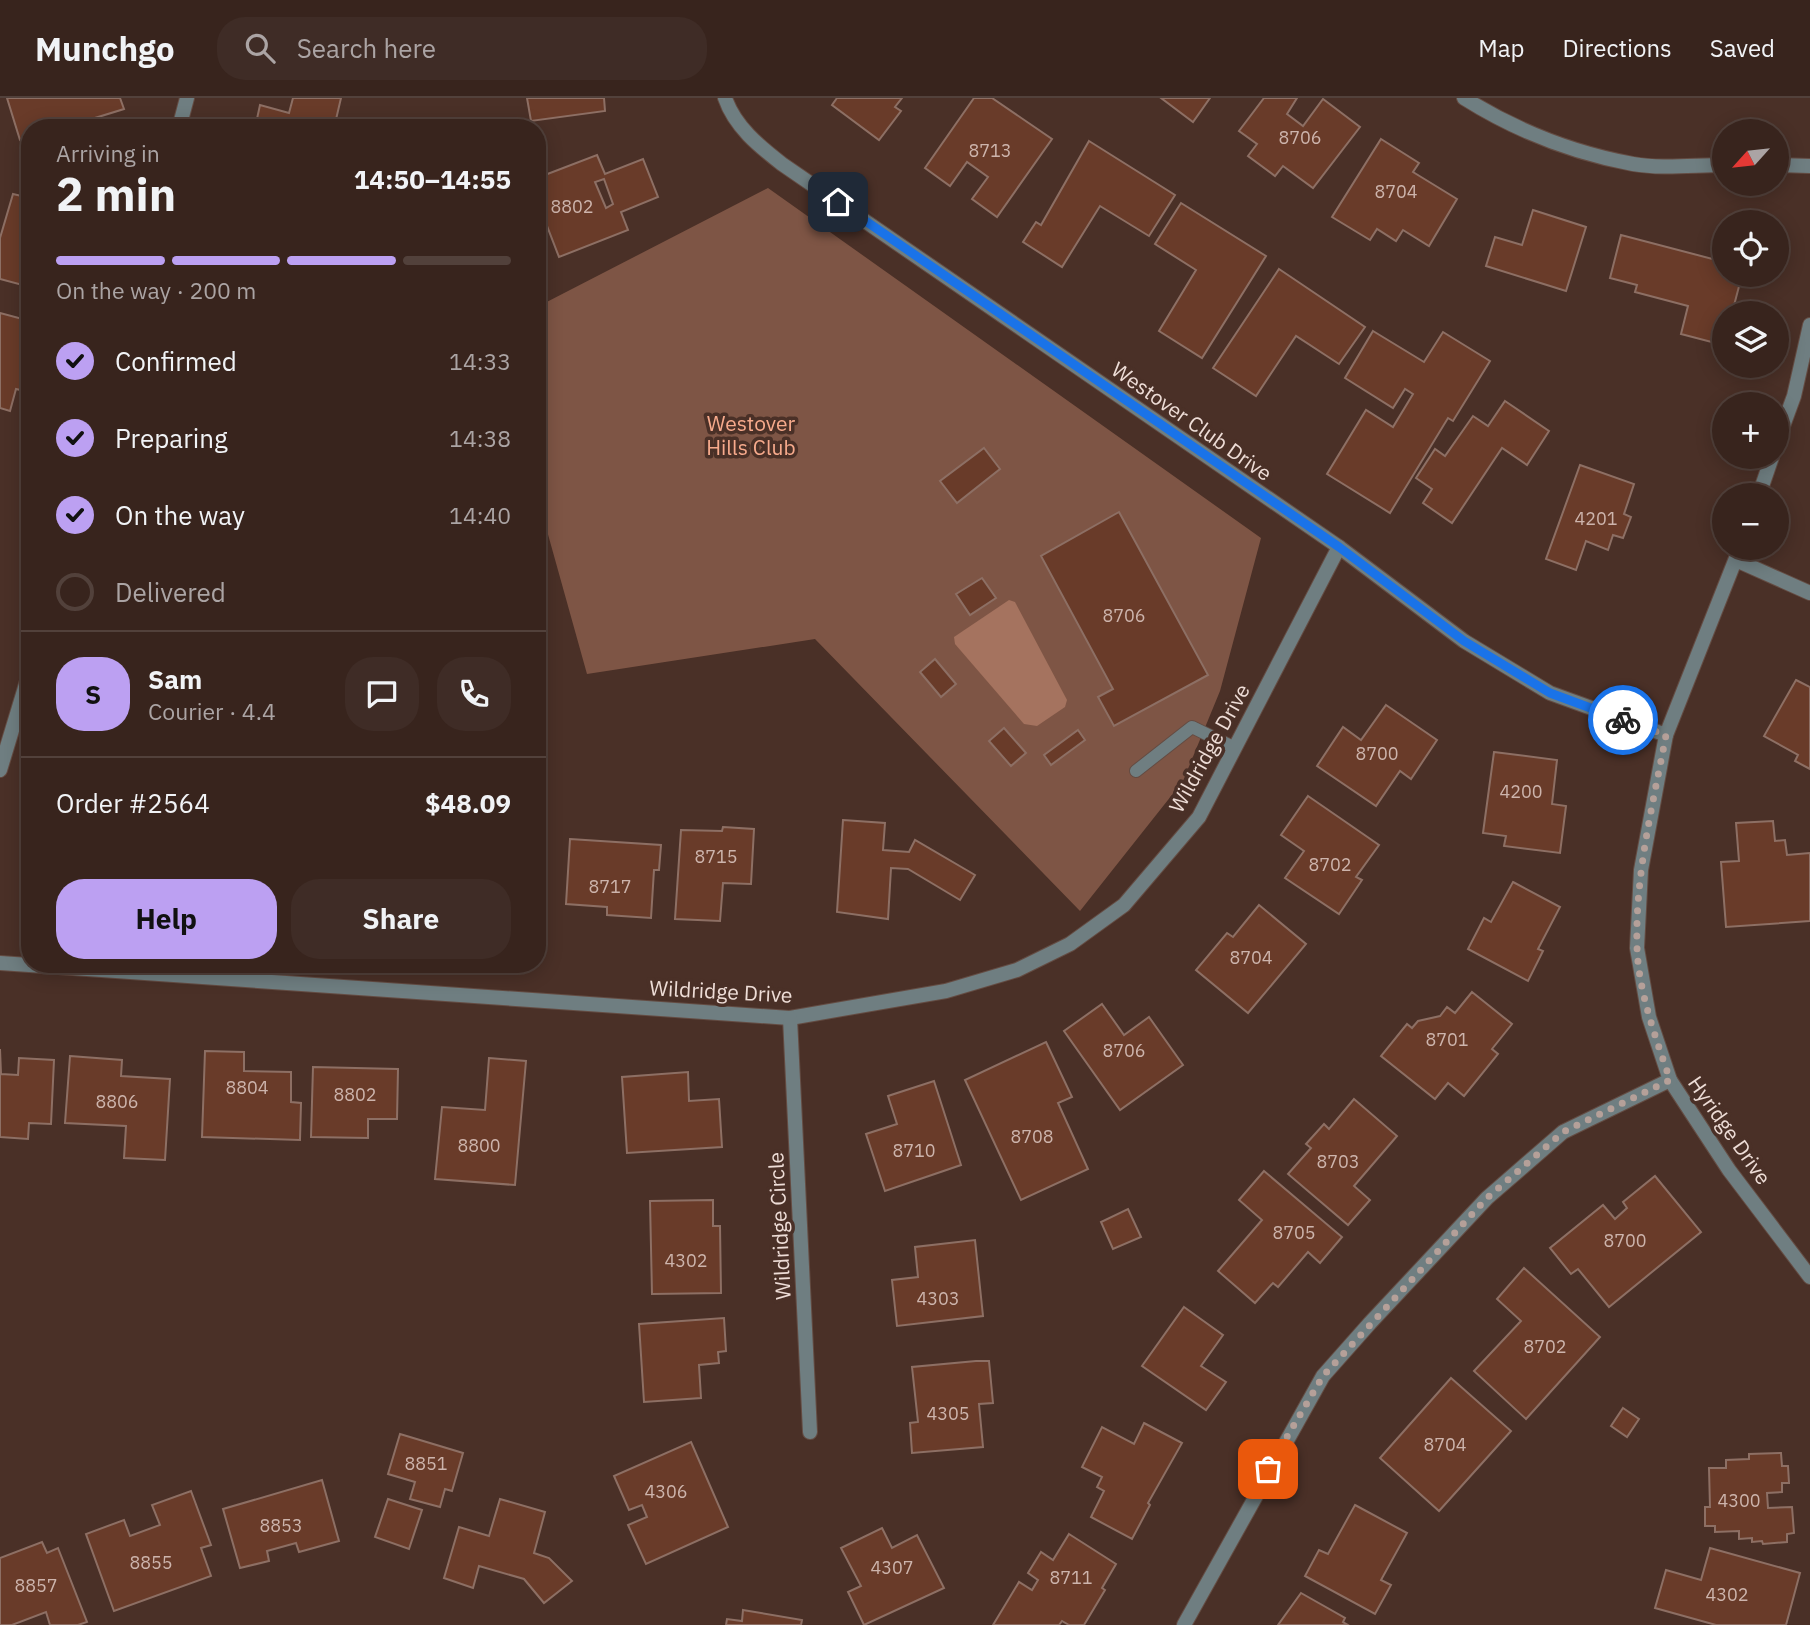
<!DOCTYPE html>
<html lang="en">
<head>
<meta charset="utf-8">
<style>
	body { margin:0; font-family:"IBM Plex Sans",sans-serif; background:#3f2c26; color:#f1f3f6; height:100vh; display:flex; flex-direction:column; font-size:26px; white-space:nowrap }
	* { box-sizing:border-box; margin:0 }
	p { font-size:23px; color:#aba4a4 }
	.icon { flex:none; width:38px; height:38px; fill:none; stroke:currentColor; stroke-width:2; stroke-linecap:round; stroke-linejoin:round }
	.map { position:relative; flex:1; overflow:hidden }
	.side { position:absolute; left:21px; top:21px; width:525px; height:854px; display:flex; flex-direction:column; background:#38241d; border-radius:28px; box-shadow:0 4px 18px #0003,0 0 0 2px #52413b }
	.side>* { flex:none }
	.needle { width:46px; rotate:243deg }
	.fabs { position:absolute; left:1712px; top:21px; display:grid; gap:14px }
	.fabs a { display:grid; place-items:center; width:77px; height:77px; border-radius:50%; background:#38241d; box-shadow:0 4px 18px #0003,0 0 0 2px #52413b; font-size:35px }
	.pin { position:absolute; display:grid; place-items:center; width:60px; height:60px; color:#fff; margin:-30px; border-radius:14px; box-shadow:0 4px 10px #0006 }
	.courier { position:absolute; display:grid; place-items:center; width:70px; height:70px; margin:-35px; border:5px solid #1a73e8; border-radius:50%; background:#fff; color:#222; box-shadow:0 2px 9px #0007 }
	.headline em { font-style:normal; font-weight:800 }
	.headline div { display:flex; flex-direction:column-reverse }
	.headline { display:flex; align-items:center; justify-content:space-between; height:119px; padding:0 35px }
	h1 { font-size:46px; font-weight:800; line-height:52px }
	.bar { display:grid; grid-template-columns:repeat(4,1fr); gap:10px 7px; align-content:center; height:84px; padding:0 35px }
	.bar i { height:9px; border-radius:5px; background:#52413b }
	.bar .selected { background:#bca0f2 }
	.bar p { grid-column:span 4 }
	.line { display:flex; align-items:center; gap:18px; padding:0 35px; border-top:2px solid #52413b }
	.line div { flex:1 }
	.round { display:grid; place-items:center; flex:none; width:74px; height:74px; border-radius:28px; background:#3f2c26 }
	ol { padding:0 35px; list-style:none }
	li { display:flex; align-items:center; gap:21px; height:77px }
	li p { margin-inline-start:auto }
	li .icon { padding:7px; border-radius:50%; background:#bca0f2; color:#111; stroke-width:4 }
	li:last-child { color:#aba4a4 }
	li i { width:38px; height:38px; border:4px solid #52413b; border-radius:50% }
	.cta { display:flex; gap:14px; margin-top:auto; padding:14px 35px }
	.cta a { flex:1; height:80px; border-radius:28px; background:#bca0f2; color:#111; font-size:28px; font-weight:800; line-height:80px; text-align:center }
	.cta a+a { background:#3f2c26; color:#f1f3f6 }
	header { display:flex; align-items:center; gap:42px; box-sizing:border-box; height:98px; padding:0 35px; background:#38241d; border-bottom:2px solid #52413b }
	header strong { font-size:33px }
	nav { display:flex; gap:38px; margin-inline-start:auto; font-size:24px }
	.search { width:490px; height:63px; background:#3f2c26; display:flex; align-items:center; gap:18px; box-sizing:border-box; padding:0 24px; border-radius:28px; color:#aba4a4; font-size:26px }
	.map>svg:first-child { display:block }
	.green { fill:#7e5545 }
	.water { fill:#a5735f }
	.building { fill:#693b29; stroke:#8d6f64; stroke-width:2; fill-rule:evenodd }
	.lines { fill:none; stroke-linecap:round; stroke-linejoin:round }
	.lane-casing { stroke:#644c43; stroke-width:14 }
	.street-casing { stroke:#644c43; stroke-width:16 }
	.lane { stroke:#6f7e81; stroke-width:12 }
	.street { stroke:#6f7e81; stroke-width:14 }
	.done { stroke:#b5a099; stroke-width:7; stroke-dasharray:0 12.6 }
	.route { stroke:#1a73e8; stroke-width:9 }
	.labels { text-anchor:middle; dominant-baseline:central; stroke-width:7; stroke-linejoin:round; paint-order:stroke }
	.number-label { font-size:18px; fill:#cdb4ac }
	.street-label { font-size:21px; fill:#eeddd7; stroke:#4a3027 }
	.park-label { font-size:21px; fill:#f7aa8c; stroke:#4a3027 }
</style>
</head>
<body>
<header>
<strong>Munchgo</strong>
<div class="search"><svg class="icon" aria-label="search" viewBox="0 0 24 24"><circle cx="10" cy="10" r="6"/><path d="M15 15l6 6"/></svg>Search here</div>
<nav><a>Map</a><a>Directions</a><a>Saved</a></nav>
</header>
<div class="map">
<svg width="1810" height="1527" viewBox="0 0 1810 1527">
	<rect width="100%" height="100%" fill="#4a3027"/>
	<path class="green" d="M768,90L1261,440L1220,593L1183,683L1080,813L815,541L587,576L537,397V209Z"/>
	<path class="water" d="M1009,502L1015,504L1067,602L1065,609L1037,628L1024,626L955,546L954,539Z"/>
	<g class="building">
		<path d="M7,0H120L124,11L95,20L99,30H30V39L20,42Z"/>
		<path d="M293,0H341L334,30H255L260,7L289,15Z"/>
		<path d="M527,0H604L605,13L531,23Z"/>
		<path d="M837,0H902L895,9L901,13L879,42L832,7Z"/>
		<path d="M974,0H992L1052,41L997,119L972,101L988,79L967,64L950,88L925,70Z"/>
		<path d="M1161,0H1210L1193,24Z"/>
		<path d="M1264,0H1297L1287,16L1303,28L1323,1L1360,29L1313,90L1283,68L1275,78L1248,58L1257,46L1239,33Z"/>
		<path d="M1381,41L1419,65L1413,74L1457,101L1429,148L1403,132L1396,143L1377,131L1370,142L1332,119Z"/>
		<path d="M1089,43L1175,97L1149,138L1100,108L1062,169L1023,144L1036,124L1041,127Z"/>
		<path d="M597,57L605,76L643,61L658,99L621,114L628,132L559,159L537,102V80ZM604,81L613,106L606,110L595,84Z"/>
		<path d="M13,96L30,100V189L0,181V140Z"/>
		<path d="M1181,105L1266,158L1202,260L1159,233L1196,172L1155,146Z"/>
		<path d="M1533,112L1586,129L1566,193L1486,168L1495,139L1522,147Z"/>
		<path d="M1621,137L1724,164V177H1742L1732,215H1724L1723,247L1681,236L1688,208L1635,194L1637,187L1610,180Z"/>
		<path d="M1279,171L1365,229L1339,266L1296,238L1256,298L1213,270Z"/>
		<path d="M0,215L30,223V291L29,294L16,291L10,313L0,310Z"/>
		<path d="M1373,233L1424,264L1443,234L1490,263L1453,323L1448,320L1390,415L1327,376L1366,312L1393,329L1413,296L1405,291L1393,310L1345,280Z"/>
		<path d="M1505,303L1549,333L1527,367L1502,350L1452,425L1423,405L1432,391L1416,380L1435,351L1445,358L1473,318L1488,328Z"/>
		<path d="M984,350L1000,371L957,405L940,383Z"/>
		<path d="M1580,367L1634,386L1624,416L1631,419L1623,440L1613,437L1608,452L1586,443L1576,472L1546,461Z"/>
		<path d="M1119,414L1208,577L1114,628L1098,599L1113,591L1041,458Z"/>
		<path d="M982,480L996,500L970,517L956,496Z"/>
		<path d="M935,561L956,586L941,599L920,574Z"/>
		<path d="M1796,582L1810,589V671L1795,663L1798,657L1764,638Z"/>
		<path d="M1386,607L1437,642L1411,681L1400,673L1376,708L1317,668L1343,629L1361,642Z"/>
		<path d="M1004,630L1026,655L1011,668L989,643Z"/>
		<path d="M1078,632L1085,642L1051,667L1044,657Z"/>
		<path d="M1494,654L1557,662L1552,706L1566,708L1560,755L1504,748L1506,738L1483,735Z"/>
		<path d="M1308,698L1379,747L1356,779L1362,782L1339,816L1285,780L1304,753L1281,737Z"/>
		<path d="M843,722L885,725L883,752L909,754L915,742L975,777L960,802L908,771L891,770L888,821L837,814Z"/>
		<path d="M1773,723L1775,743L1785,742L1787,757L1810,755V823L1726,829L1721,764L1739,763L1736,725Z"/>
		<path d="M723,729L754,731L751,786L723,785L720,823L675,821L681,732L722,733Z"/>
		<path d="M570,741L661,747L659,772H654L651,820L607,817V809L566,806Z"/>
		<path d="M1513,784L1560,809L1538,851L1543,853L1528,883L1468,851L1484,820L1491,824Z"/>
		<path d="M1259,807L1306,846L1248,915L1196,872L1227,835L1233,839Z"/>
		<path d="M1472,894L1512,926L1492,951L1498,956L1464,998L1448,985L1435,1001L1381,958L1407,926L1412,930L1418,923L1440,918L1447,909L1455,915Z"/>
		<path d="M1102,906L1124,937L1149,919L1183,967L1120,1012L1064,933Z"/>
		<path d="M1046,944L1072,999L1058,1005L1088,1071L1021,1102L965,982Z"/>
		<path d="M0,951L1,976L18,977L19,960L54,962L51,1026L29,1025L28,1041L0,1039Z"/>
		<path d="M205,953L244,954V973L291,974V1004L301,1005L300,1042L202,1039Z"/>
		<path d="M70,958L122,962L121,978L170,981L165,1062L124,1060L126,1028L65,1025Z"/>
		<path d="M489,960L526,963L515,1087L435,1081L442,1009L485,1012Z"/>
		<path d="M313,969L398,971L397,1021H368V1040L311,1039Z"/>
		<path d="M688,974L689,1003L719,1001L722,1049L627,1055L622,979Z"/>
		<path d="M934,983L961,1067L885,1093L866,1036L897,1026L888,998Z"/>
		<path d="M1354,1001L1397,1038L1354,1088L1370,1102L1348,1127L1288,1076L1311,1050L1306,1046L1324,1026L1329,1031Z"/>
		<path d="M1264,1073L1342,1139L1320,1165L1308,1154L1278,1189L1273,1185L1255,1205L1218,1173L1262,1122L1239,1102Z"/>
		<path d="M1655,1078L1701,1134L1609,1209L1578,1171L1571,1176L1550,1150L1603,1107L1615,1121L1627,1110L1623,1104Z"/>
		<path d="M713,1102V1128H720L721,1195L652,1196L650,1103Z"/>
		<path d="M1128,1111L1141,1139L1113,1151L1101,1124Z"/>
		<path d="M975,1142L983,1218L897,1228L892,1182L918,1179L915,1149Z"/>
		<path d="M1524,1170L1600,1239L1526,1321L1474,1273L1521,1223L1497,1201Z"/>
		<path d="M1184,1209L1223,1237L1201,1268L1226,1284L1206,1312L1142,1268Z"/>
		<path d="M724,1220L726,1253L718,1254L719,1265L699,1267L701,1300L644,1304L639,1226Z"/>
		<path d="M976,1263H989L993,1305L979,1306L983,1349L912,1355L910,1325L918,1324L912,1269Z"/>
		<path d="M1451,1280L1511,1333L1439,1413L1380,1360Z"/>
		<path d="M1623,1310L1639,1321L1627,1339L1611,1328Z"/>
		<path d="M1144,1325L1182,1345L1148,1405L1150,1407L1132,1441L1091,1419L1104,1393L1097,1389L1102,1379L1082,1369L1102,1329L1134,1346Z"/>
		<path d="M400,1336L463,1355L452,1393L445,1391L440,1409L410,1401L415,1384L388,1376Z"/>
		<path d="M691,1344L728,1429L646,1466L628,1427L647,1419L642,1407L629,1412L614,1378Z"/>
		<path d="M1781,1355L1782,1368H1788L1789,1385H1782V1394L1767,1395L1768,1410L1792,1409L1794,1435L1787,1436V1444L1763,1446L1762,1443L1752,1444V1440L1739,1441V1433L1715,1434V1428H1705V1409H1710L1709,1370H1726V1362L1749,1361V1356Z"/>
		<path d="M322,1382L339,1443L299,1454L296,1445L267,1453L269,1463L240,1470L223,1411Z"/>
		<path d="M191,1393L211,1447L201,1450L211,1478L114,1513L86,1436L124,1422L130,1438L160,1427L152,1407Z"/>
		<path d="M388,1401L422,1412L409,1451L375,1439Z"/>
		<path d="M500,1401L545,1414L534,1455L549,1460L572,1483L544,1505L524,1481L479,1468L473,1490L444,1480L459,1429L489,1438Z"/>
		<path d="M1355,1407L1407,1435L1381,1482L1391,1487L1375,1516L1305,1478L1319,1452L1328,1456Z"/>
		<path d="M882,1430L892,1450L917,1437L944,1490L864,1527L848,1494L861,1488L841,1450Z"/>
		<path d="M1069,1436L1116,1466L1102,1490L1105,1492L1084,1527H1069L1062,1523L1059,1527H993L1019,1484L1032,1492L1038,1482L1028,1475L1041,1454L1053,1462Z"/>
		<path d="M42,1444L47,1455L58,1450L87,1524L78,1527H50L46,1514L12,1527H0V1460Z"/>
		<path d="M1710,1450L1800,1475L1786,1527H1716L1655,1510L1666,1472L1701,1482Z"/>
		<path d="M1301,1495L1345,1520L1343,1524L1348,1527H1278Z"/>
		<path d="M743,1512L802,1522L801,1527H726L727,1521L742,1523Z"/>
	</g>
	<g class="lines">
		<defs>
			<path id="lane" d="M1136,673L1192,629L1235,650"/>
			<g id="street">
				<path d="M725,0C735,29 759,48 782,66L1339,449L1464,543L1550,595L1666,637"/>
				<path d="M1464,0C1515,32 1573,55 1633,66C1662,71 1694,67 1724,67"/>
				<path d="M179,30L187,0"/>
				<path d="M1776,67L1810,68"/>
				<path d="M1776,347L1794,298L1810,227"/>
				<path d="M1759,397L1772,359"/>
				<path d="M1740,450L1666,637L1641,772L1637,850L1649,919L1670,982L1729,1072L1810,1179"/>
				<path d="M1736,462L1810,495"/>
				<path d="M0,672L30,573"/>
				<path d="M0,865L790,920L946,893L1017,872L1070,846L1124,807L1199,719L1339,449"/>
				<path d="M790,920L810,1334"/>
				<path d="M1184,1527L1323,1278L1370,1225L1487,1100L1563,1034L1670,982"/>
			</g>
		</defs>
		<use href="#lane" class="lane-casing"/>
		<use href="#street" class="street-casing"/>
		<use href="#lane" class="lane"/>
		<use href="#street" class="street"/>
	</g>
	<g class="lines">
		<path class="done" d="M1268,1371L1323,1278L1487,1100L1563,1034L1670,982C1656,940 1638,893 1637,848C1635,777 1653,706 1666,637L1623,622"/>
		<path class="route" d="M838,104L1339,449L1464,543L1550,595L1623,622"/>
	</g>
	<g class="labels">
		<g class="number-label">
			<text x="1300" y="39">8706</text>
			<text x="990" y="52">8713</text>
			<text x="1396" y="93">8704</text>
			<text x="572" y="108">8802</text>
			<text x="1596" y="420">4201</text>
			<text x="1124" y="517">8706</text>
			<text x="1377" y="655">8700</text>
			<text x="1521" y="693">4200</text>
			<text x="716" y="758">8715</text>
			<text x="1330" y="766">8702</text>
			<text x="610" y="788">8717</text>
			<text x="1251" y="859">8704</text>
			<text x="1447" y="941">8701</text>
			<text x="1124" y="952">8706</text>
			<text x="247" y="989">8804</text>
			<text x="355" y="996">8802</text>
			<text x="117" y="1003">8806</text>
			<text x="1032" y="1038">8708</text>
			<text x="479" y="1047">8800</text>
			<text x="914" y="1052">8710</text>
			<text x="1338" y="1063">8703</text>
			<text x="1294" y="1134">8705</text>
			<text x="1625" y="1142">8700</text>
			<text x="686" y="1162">4302</text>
			<text x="938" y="1200">4303</text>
			<text x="1545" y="1248">8702</text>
			<text x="948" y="1315">4305</text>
			<text x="1445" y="1346">8704</text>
			<text x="426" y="1365">8851</text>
			<text x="666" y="1393">4306</text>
			<text x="1739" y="1402">4300</text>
			<text x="281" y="1427">8853</text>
			<text x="151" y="1464">8855</text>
			<text x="892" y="1469">4307</text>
			<text x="1071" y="1479">8711</text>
			<text x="36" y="1487">8857</text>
			<text x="1727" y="1496">4302</text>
		</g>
		<g class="street-label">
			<text transform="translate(1192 323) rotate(35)">Westover Club Drive</text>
			<text transform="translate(1209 650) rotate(-61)">Wildridge Drive</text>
			<text transform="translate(721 893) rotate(3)">Wildridge Drive</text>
			<text transform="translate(1730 1032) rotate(55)">Hyridge Drive</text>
			<text transform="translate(779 1128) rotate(-93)">Wildridge Circle</text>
		</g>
		<g class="park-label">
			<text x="751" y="325">Westover<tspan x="751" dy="24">Hills Club</tspan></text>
		</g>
	</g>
</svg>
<div class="fabs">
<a><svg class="needle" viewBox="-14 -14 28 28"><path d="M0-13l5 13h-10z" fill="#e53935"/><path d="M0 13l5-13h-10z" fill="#aba4a4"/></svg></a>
<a><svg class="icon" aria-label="locate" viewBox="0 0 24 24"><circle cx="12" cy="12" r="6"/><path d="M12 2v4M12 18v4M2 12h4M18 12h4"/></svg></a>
<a><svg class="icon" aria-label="layers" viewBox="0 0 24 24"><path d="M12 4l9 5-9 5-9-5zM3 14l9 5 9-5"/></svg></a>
<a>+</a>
<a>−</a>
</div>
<div class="pin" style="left:1268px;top:1371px;background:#ea580c"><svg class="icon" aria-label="bag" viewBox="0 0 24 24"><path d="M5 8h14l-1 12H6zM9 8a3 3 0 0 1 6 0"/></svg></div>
<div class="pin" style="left:838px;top:104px;background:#1f2937"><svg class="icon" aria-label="home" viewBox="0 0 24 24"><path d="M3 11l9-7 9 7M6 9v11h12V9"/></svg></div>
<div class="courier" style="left:1623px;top:622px"><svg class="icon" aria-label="bike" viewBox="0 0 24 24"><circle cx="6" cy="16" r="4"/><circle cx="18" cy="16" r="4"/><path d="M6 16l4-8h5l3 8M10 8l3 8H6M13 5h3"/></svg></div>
<section class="side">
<div class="headline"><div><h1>2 min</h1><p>Arriving in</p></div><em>14:50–14:55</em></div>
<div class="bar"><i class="selected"></i><i class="selected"></i><i class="selected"></i><i></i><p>On the way · 200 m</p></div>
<ol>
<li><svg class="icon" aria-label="check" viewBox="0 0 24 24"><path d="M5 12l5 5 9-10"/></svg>Confirmed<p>14:33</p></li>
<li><svg class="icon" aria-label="check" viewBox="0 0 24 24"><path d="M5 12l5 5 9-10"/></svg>Preparing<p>14:38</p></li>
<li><svg class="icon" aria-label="check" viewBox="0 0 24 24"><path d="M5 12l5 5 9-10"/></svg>On the way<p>14:40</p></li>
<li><i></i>Delivered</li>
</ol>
<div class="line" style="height:126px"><b class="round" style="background:#bca0f2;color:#111">S</b><div><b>Sam</b><p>Courier · 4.4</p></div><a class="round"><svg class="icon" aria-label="chat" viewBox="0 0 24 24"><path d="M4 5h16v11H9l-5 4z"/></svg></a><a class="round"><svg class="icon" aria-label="phone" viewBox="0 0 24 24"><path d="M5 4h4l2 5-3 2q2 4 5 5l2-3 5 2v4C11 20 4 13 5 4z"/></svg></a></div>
<div class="line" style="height:91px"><div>Order #2564</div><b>$48.09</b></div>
<div class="cta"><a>Help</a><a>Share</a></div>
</section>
</div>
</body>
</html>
